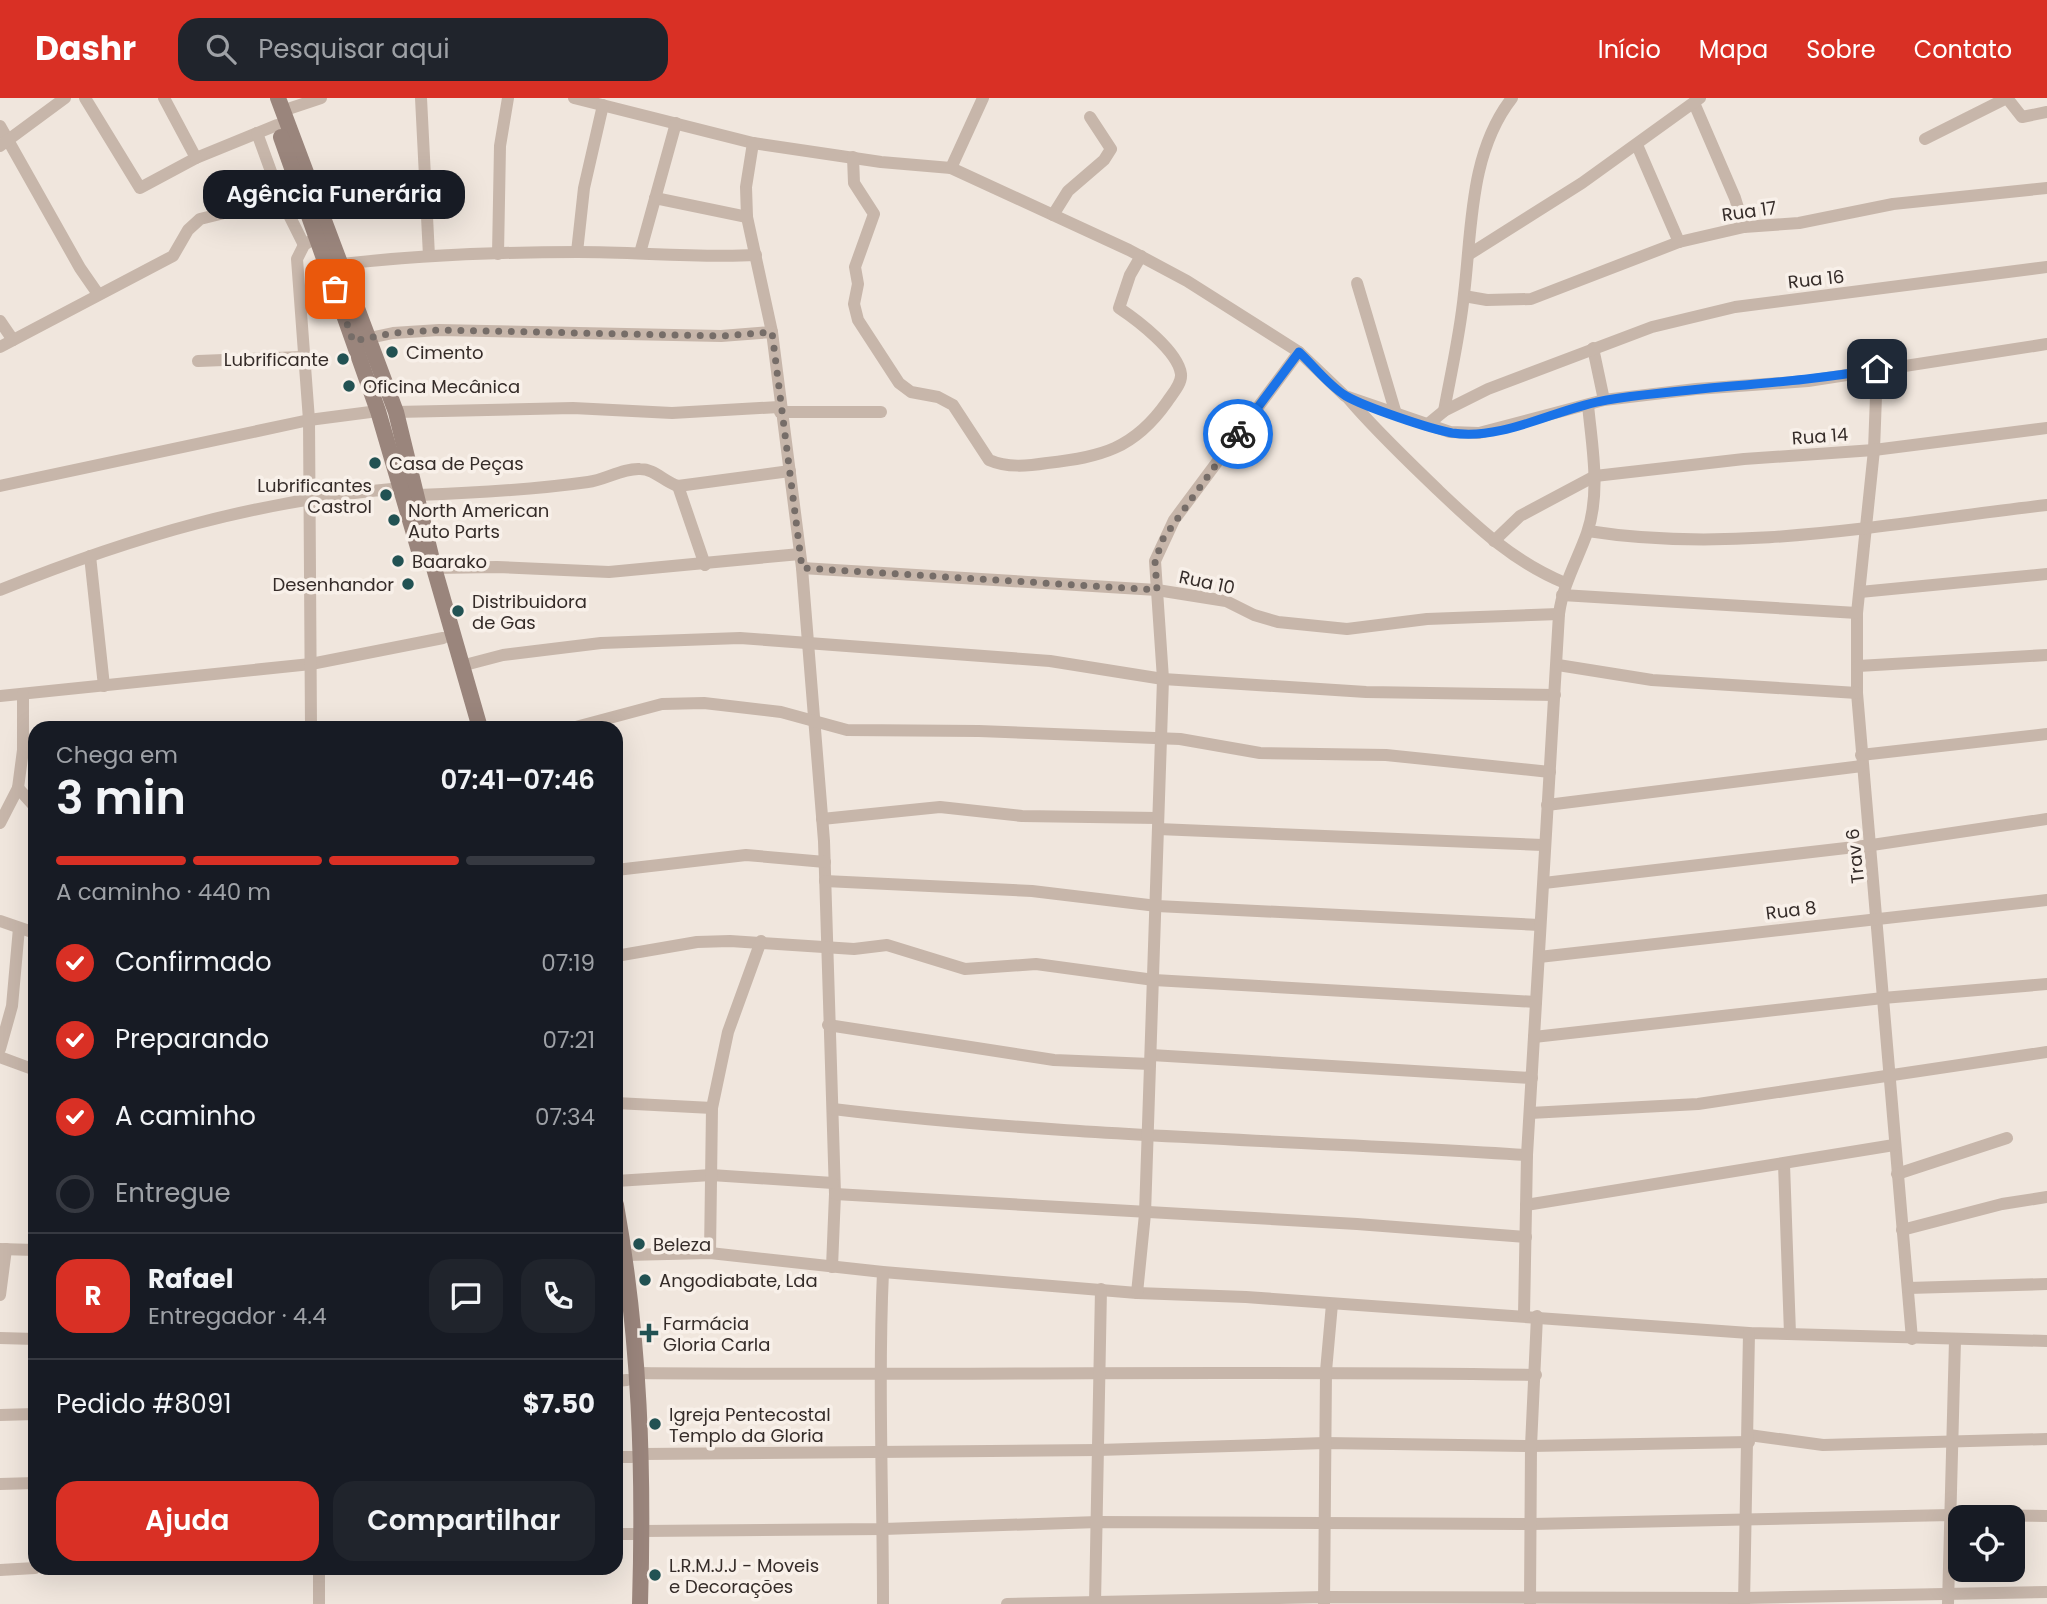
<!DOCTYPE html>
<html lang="pt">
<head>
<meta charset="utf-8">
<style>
	body { margin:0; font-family:Poppins,sans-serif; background:#20242c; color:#f1f3f6; height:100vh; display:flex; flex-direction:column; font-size:26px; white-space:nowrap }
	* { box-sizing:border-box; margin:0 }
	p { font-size:23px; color:#9ea1a6 }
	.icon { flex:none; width:38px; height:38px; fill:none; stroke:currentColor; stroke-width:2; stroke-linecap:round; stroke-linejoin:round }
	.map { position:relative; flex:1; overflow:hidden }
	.side { position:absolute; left:28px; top:623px; width:595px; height:854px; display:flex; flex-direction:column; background:#171b24; border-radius:21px; box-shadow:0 7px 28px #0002 }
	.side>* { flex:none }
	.controls { position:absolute; left:1948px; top:1407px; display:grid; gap:14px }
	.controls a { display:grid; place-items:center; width:77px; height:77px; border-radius:14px; background:#171b24; box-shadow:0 7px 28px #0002; font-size:35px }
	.pin { position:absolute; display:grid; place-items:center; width:60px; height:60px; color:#fff; margin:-30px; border-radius:14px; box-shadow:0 4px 10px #0006 }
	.courier { position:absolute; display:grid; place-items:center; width:70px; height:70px; margin:-35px; border:5px solid #1a73e8; border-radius:50%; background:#fff; color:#222; box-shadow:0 2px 9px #0007 }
	.bubble { position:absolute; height:49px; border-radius:21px; background:#171b24; box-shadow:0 7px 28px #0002; font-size:23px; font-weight:600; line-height:49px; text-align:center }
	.headline em { font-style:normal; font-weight:600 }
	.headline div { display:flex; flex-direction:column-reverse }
	.headline { display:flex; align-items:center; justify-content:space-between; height:119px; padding:0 28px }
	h1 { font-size:46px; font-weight:600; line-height:52px }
	.bar { display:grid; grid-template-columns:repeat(4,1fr); gap:10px 7px; align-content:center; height:84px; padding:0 28px }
	.bar i { height:9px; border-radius:5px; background:#363941 }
	.bar .on { background:#d93025 }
	.bar p { grid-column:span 4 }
	.line { display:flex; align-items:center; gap:18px; padding:0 28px; border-top:2px solid #363941 }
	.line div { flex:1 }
	.round { display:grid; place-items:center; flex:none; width:74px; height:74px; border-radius:21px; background:#20242c }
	ol { padding:0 28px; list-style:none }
	li { display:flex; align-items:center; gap:21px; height:77px }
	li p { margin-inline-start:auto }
	li .icon { padding:7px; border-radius:50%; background:#d93025; color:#fff; stroke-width:4 }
	li:last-child { color:#9ea1a6 }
	li i { width:38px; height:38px; border:4px solid #363941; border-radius:50% }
	.cta { display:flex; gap:14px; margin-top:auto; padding:14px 28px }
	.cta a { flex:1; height:80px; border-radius:21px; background:#d93025; color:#fff; font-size:28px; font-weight:600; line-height:80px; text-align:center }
	.cta a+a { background:#20242c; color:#f1f3f6 }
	header { display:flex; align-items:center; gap:42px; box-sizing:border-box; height:98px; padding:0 35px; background:#d93025; color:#fff }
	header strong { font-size:33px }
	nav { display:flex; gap:38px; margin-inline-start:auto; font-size:24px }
	.search { width:490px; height:63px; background:#20242c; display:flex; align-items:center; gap:18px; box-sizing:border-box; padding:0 24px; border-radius:21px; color:#9ea1a6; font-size:26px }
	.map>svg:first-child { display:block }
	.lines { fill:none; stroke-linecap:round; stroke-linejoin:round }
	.minor { stroke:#c7b6aa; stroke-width:12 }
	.secondary { stroke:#9a857c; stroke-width:16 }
	.done { stroke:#766d68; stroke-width:7; stroke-dasharray:0 12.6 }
	.route { stroke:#1a73e8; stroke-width:9 }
	.poi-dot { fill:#225253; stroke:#f8f0e9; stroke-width:2.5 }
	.labels { text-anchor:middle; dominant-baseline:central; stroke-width:7; stroke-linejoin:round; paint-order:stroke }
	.street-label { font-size:18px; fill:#352c29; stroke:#f8f0e9 }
	.poi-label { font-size:18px; fill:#352c29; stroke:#f8f0e9; text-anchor:start }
</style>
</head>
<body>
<header>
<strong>Dashr</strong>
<div class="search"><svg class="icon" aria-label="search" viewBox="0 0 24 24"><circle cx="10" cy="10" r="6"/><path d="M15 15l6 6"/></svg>Pesquisar aqui</div>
<nav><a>Início</a><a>Mapa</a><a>Sobre</a><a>Contato</a></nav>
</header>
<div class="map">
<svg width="2047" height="1506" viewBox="0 0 2047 1506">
	<rect width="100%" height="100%" fill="#f0e6dd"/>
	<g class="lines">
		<g class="minor">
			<path d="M85,0L140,90L196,60L277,27"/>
			<path d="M164,0L196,60"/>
			<path d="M421,0L429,158"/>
			<path d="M574,0L753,45L881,64L951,70L1129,152L1187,183L1299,254L1345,298L1450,334L1479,335L1604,302L1696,291L1808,283L2047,246"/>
			<path d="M1694,5L1735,100L1744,129"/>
			<path d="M282,13L321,0"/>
			<path d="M0,28L80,170L98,196"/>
			<path d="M1925,41L2007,0L2022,19L2047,14"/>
			<path d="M753,45L746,89L747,119L772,234L802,470L824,743L835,1096L832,1169"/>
			<path d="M1637,47L1679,144"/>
			<path d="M0,48L65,0"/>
			<path d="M853,59L854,85L874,116L855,169L858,186L854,206L858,222L899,285L911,294L938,299L953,307L989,362C1007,370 1028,368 1047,365C1101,359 1134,351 1167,304C1172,296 1182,286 1181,276C1178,253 1137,222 1119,210L1130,177L1141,158"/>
			<path d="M951,70L983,0"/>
			<path d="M655,100L747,119"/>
			<path d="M281,101L304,147"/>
			<path d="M317,104L363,88L425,78"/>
			<path d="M1053,117L1068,93L1104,62L1111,51L1090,19"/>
			<path d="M577,154L584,90L603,7"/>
			<path d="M640,155L676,25"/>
			<path d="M498,156L500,48L508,0"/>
			<path d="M1468,157L1582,85L1700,0"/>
			<path d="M342,166C420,157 499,154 578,154C638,154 696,160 756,157"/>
			<path d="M1357,185L1396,316"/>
			<path d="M1464,198L1487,202L1531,201L1679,144L1744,129L1799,125L1893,106L2047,90"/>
			<path d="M0,223L13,242"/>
			<path d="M360,242L393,235L439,232L721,238L772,234"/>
			<path d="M0,249L173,158L188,132L200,121L281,101L257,35"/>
			<path d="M1593,250L1604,302"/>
			<path d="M198,263L303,259"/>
			<path d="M1877,271L1874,352L1857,515V595L1912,1241"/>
			<path d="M1348,300C1376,333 1408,363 1439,393C1478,430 1514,464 1565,485"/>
			<path d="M1444,313C1451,275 1460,236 1464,196C1472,131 1469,55 1512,0"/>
			<path d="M396,314L573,310L672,315L779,309"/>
			<path d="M780,314H881"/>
			<path d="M1427,327L1444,313L1488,291L1652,229L1735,209L2047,169"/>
			<path d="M0,388L309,322L378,313"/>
			<path d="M678,388L705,467"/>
			<path d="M418,397C475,395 531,392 588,384C605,382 623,370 640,371C655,371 664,384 678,388L790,373"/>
			<path d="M1588,433C1739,457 1897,424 2047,407"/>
			<path d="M1494,443L1520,418L1595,378L1744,361L1874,352L2047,330"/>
			<path d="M90,458L104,588"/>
			<path d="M434,470L497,469L609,474L800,456"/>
			<path d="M802,470L1157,492L1226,503L1254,517L1278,524L1347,531L1427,521L1559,516"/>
			<path d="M0,492C134,438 258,402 402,390"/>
			<path d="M1860,494L2047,476"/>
			<path d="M1562,497L1857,515"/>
			<path d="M1558,567L1652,582L1857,595"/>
			<path d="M461,568L503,557L601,545L740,540L1050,563L1163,581L1366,594L1555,597"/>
			<path d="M1858,568L2047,557"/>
			<path d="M0,598L311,566L443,540"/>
			<path d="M311,630L309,322L297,161L304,147L317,139"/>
			<path d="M572,630L662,606L704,605L781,614L847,632L979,633L1180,641L1260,655L1386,657L1550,674"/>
			<path d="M1861,657L2047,636"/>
			<path d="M18,690L35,709"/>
			<path d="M1547,707L1862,668"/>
			<path d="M822,721L940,709L1022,718L1157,720"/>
			<path d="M0,725L18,690L23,652V596"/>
			<path d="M1158,731L1543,747"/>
			<path d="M616,772L746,757L825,764"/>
			<path d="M825,783L1032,793L1157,808L1540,827"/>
			<path d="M1544,785L1872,747L2047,721"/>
			<path d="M0,823L35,835"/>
			<path d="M616,858L697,844L730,843L854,851L887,847L965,871L1036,866L1154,882L1536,904"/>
			<path d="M1539,859L2047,802"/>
			<path d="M828,927L1054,962L1150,966"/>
			<path d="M1534,939L1883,900L2047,886"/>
			<path d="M0,951L12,908L19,830"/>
			<path d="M1151,957L1532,980"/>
			<path d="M0,959L35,972"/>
			<path d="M616,1005L712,1010"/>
			<path d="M833,1011C1063,1039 1296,1042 1527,1057"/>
			<path d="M1530,1015L1698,1006L2047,954"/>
			<path d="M1784,1066L1790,1236"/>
			<path d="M1897,1076L2007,1040"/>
			<path d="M616,1083L711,1077L833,1085"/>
			<path d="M835,1096L1357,1126L1526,1139"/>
			<path d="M1526,1107L1894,1047"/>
			<path d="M1902,1132L2002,1106L2047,1099"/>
			<path d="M0,1151L35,1152"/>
			<path d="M710,1155L712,1010L728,934L761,843"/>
			<path d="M625,1157L710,1155L883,1174L1137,1195L1246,1199L1749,1235L2047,1243"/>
			<path d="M883,1174C878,1285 883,1395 883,1506"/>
			<path d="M1908,1190L2047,1186"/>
			<path d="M1137,1195L1145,1116L1163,581L1155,463L1174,422L1299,254"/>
			<path d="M0,1197L6,1151"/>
			<path d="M616,1205L621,1204"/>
			<path d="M1524,1217L1527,1057L1559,516C1563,486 1577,463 1587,435C1601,394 1592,349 1588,307"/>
			<path d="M0,1240L35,1241"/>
			<path d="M638,1275C937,1278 1236,1272 1536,1277"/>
			<path d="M616,1283L627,1282"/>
			<path d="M0,1317L35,1316"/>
			<path d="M1749,1337L1823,1347L2047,1341"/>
			<path d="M642,1356L1098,1352L1325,1345L1531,1348L1749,1344"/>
			<path d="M616,1359H632"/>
			<path d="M0,1386L35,1385"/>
			<path d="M642,1433L883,1431L1098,1424L1532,1426L1951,1417L2047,1418"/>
			<path d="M616,1436H633"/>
			<path d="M0,1472L35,1470"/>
			<path d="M1530,1505L1531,1348L1537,1218"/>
			<path d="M319,1506V1470"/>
			<path d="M1007,1506L1324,1499L1744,1500L2047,1494"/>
			<path d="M1095,1506L1101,1191"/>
			<path d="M1324,1506L1326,1273L1332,1206"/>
			<path d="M1744,1506L1749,1235"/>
			<path d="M1948,1506L1955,1242"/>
		</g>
		<g class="secondary">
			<path d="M278,0L396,314L434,470L480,630"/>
			<path d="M281,39L378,313L422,463"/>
			<path d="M616,1107C640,1240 644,1372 640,1506"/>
		</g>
	</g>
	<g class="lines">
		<path class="done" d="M335,191L353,243L393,235L439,232L721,238L772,234L802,470L1157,492L1155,463L1163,441L1238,336"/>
		<path class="route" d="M1238,336L1299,254C1314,268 1329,288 1346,298C1365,309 1430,331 1452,335C1504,343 1557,310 1607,302C1697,288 1787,287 1877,271"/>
	</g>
	<g class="poi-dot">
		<circle cx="392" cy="254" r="7"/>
		<circle cx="343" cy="261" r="7"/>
		<circle cx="349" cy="288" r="7"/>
		<circle cx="375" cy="365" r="7"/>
		<circle cx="386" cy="397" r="7"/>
		<circle cx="394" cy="422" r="7"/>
		<circle cx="398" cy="463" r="7"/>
		<circle cx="408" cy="486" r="7"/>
		<circle cx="458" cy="513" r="7"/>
		<circle cx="639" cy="1146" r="7"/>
		<circle cx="645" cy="1182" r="7"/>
		<path d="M645.5 1224.5h7v7h7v7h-7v7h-7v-7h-7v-7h7z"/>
		<circle cx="655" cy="1326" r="7"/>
		<circle cx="655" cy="1477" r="7"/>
	</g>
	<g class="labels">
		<g class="street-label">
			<text transform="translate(1749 113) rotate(-8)">Rua 17</text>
			<text transform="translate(1816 181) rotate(-6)">Rua 16</text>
			<text transform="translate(1820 338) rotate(-4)">Rua 14</text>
			<text transform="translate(1207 484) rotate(12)">Rua 10</text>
			<text transform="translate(1855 758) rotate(-96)">Trav 6</text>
			<text transform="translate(1791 812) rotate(-7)">Rua 8</text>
		</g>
		<g class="poi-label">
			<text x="406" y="254">Cimento</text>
			<text x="329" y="261" text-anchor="end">Lubrificante</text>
			<text x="363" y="288">Oficina Mecânica</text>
			<text x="389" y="365">Casa de Peças</text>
			<text x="372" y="387" text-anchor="end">Lubrificantes<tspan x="372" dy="21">Castrol</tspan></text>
			<text x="408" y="412">North American<tspan x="408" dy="21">Auto Parts</tspan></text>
			<text x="412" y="463">Baarako</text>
			<text x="394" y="486" text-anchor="end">Desenhandor</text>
			<text x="472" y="503">Distribuidora<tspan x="472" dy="21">de Gas</tspan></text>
			<text x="653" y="1146">Beleza</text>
			<text x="659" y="1182">Angodiabate, Lda</text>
			<text x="663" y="1225">Farmácia<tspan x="663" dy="21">Gloria Carla</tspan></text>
			<text x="669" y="1316">Igreja Pentecostal<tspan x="669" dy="21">Templo da Gloria</tspan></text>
			<text x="669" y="1467">L.R.M.J.J - Moveis<tspan x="669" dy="21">e Decorações</tspan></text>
		</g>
	</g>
</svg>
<div class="controls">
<a><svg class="icon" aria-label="locate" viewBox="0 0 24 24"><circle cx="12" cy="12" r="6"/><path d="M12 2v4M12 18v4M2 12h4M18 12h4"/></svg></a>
</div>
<div class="pin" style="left:335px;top:191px;background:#ea580c"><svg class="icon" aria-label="bag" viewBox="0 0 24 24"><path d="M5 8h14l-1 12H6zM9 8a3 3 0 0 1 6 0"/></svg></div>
<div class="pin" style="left:1877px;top:271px;background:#1f2937"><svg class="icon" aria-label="home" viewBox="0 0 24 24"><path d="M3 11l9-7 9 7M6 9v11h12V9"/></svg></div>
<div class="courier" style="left:1238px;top:336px"><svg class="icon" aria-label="bike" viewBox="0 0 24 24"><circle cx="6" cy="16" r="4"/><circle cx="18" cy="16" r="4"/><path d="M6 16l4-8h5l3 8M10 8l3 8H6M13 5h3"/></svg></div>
<div class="bubble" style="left:203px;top:72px;width:262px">Agência Funerária</div>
<section class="side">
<div class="headline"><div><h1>3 min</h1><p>Chega em</p></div><em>07:41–07:46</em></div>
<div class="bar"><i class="on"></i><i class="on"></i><i class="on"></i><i></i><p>A caminho · 440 m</p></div>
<ol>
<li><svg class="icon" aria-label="check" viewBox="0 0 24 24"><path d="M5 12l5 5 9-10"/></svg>Confirmado<p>07:19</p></li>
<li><svg class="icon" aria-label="check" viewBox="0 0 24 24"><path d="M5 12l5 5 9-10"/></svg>Preparando<p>07:21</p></li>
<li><svg class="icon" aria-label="check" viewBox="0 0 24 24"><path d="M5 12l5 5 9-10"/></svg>A caminho<p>07:34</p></li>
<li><i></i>Entregue</li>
</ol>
<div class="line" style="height:126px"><b class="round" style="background:#d93025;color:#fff">R</b><div><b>Rafael</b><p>Entregador · 4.4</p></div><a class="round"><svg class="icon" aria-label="chat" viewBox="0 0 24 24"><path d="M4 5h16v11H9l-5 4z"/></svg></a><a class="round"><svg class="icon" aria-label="phone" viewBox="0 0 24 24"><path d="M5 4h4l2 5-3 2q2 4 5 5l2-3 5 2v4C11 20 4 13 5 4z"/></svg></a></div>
<div class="line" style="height:91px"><div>Pedido #8091</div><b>$7.50</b></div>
<div class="cta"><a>Ajuda</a><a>Compartilhar</a></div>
</section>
</div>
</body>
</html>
